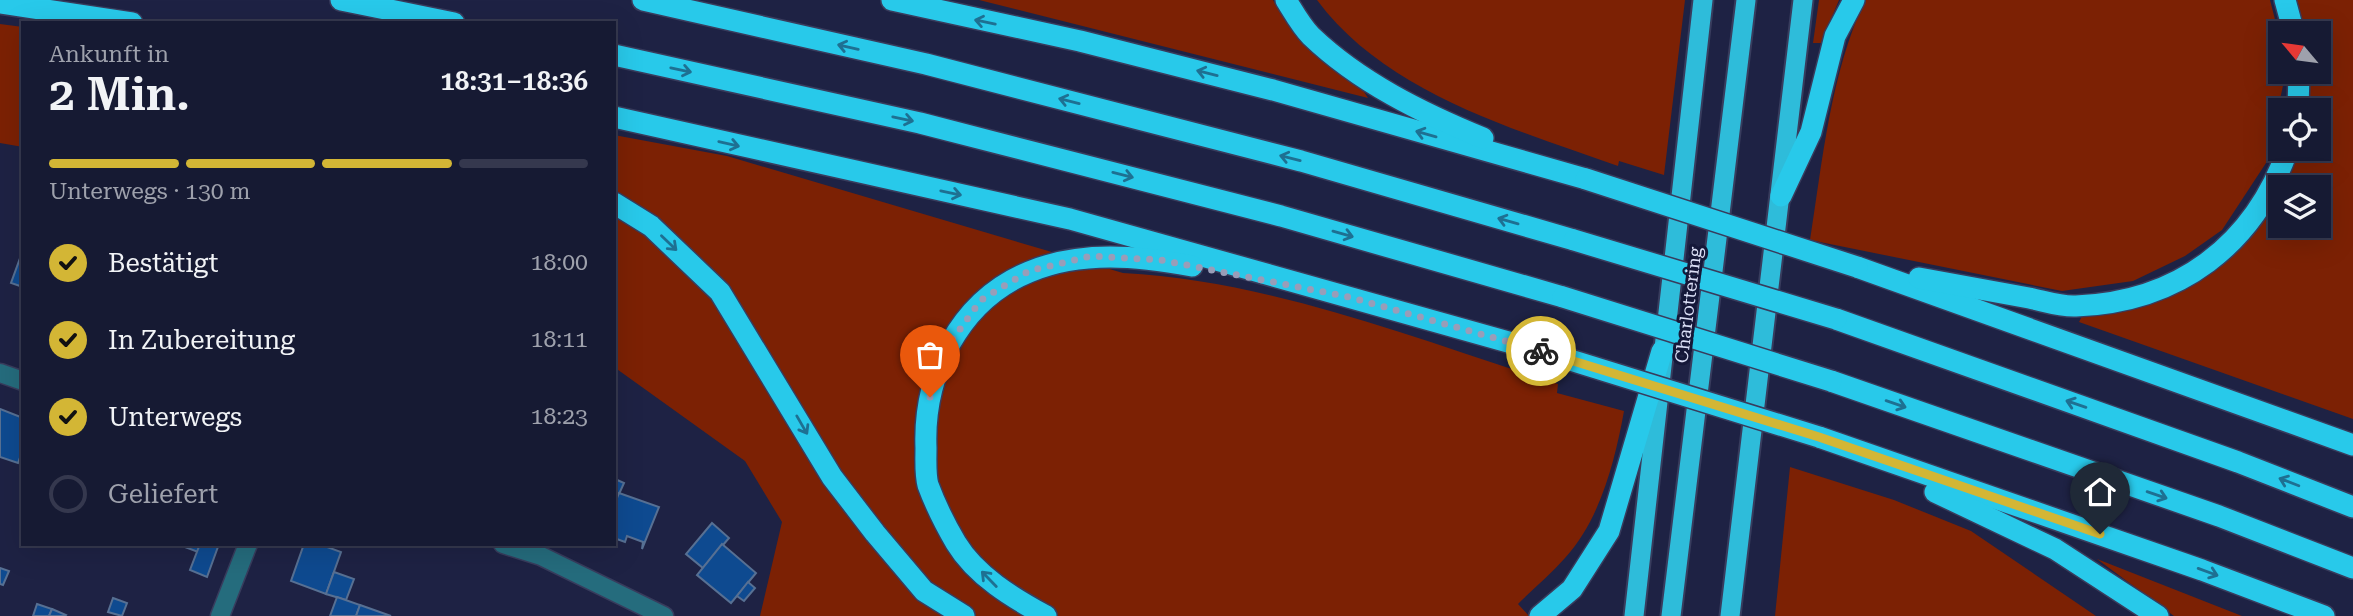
<!DOCTYPE html>
<html lang="de">
<head>
<meta charset="utf-8">
<style>
	body { margin:0; font-family:"Roboto Serif",serif; background:#1f233b; color:#f1f3f6; height:100vh; display:flex; flex-direction:column; font-size:26px; white-space:nowrap }
	* { box-sizing:border-box; margin:0 }
	p { font-size:23px; color:#9ea1ac }
	.icon { flex:none; width:38px; height:38px; fill:none; stroke:currentColor; stroke-width:2; stroke-linecap:round; stroke-linejoin:round }
	.map { position:relative; flex:1; overflow:hidden }
	.panel { position:absolute; left:21px; top:21px; width:595px; height:525px; display:flex; flex-direction:column; background:#161a33; border-radius:0px; box-shadow:0 7px 28px #0002,0 0 0 2px #35384e }
	.panel>* { flex:none }
	.needle { width:46px; rotate:299deg }
	.buttons { position:absolute; left:2268px; top:21px; display:grid; gap:14px }
	.buttons a { display:grid; place-items:center; width:63px; height:63px; border-radius:0px; background:#161a33; box-shadow:0 7px 28px #0002,0 0 0 2px #35384e; font-size:35px }
	.pin { position:absolute; display:grid; place-items:center; width:60px; height:60px; color:#fff; margin:-72px -30px; border-radius:50% 50% 50% 0; rotate:-45deg; box-shadow:0 0 7px #0007 }
	.pin .icon { rotate:45deg }
	.courier { position:absolute; display:grid; place-items:center; width:70px; height:70px; margin:-35px; border:5px solid #d3b635; border-radius:50%; background:#fff; color:#222; box-shadow:0 2px 9px #0007 }
	.summary em { font-style:normal; font-weight:600 }
	.summary div { display:flex; flex-direction:column-reverse }
	.summary { display:flex; align-items:center; justify-content:space-between; height:119px; padding:0 28px }
	h1 { font-size:46px; font-weight:600; line-height:52px }
	.bar { display:grid; grid-template-columns:repeat(4,1fr); gap:10px 7px; align-content:center; height:84px; padding:0 28px }
	.bar i { height:9px; border-radius:5px; background:#35384e }
	.bar .current { background:#d3b635 }
	.bar p { grid-column:span 4 }
	ol { padding:0 28px; list-style:none }
	li { display:flex; align-items:center; gap:21px; height:77px }
	li p { margin-inline-start:auto }
	li .icon { padding:7px; border-radius:50%; background:#d3b635; color:#111; stroke-width:4 }
	li:last-child { color:#9ea1ac }
	li i { width:38px; height:38px; border:4px solid #35384e; border-radius:50% }
	.map>svg:first-child { display:block }
	.green { fill:#7c2104 }
	.building { fill:#0e4a90; stroke:#577093; stroke-width:2 }
	.lines { fill:none; stroke-linecap:round; stroke-linejoin:round }
	.minor-casing { stroke:#383c5d; stroke-width:21 }
	.trunk-casing { stroke:#383c5d; stroke-width:23 }
	.motorway-casing { stroke:#383c5d; stroke-width:24 }
	.minor { stroke:#256c7d; stroke-width:18 }
	.trunk { stroke:#2ebcda; stroke-width:19 }
	.motorway { stroke:#28c9ea; stroke-width:21 }
	.motorway-bridge-casing { stroke:#383c5d; stroke-width:24; stroke-linecap:butt }
	.motorway-bridge { stroke:#28c9ea; stroke-width:21 }
	.oneway { stroke:#1e7092 }
	.done { stroke:#999db8; stroke-width:7; stroke-dasharray:0 12.6 }
	.route { stroke:#d3b635; stroke-width:9 }
	.labels { text-anchor:middle; dominant-baseline:central; stroke-width:6; stroke-linejoin:round; paint-order:stroke }
	.street-label { font-size:18px; fill:#dbdff6; stroke:#151839 }
</style>
</head>
<body>
<div class="map">
<svg width="2353" height="616" viewBox="0 0 2353 616">
	<rect width="100%" height="100%" fill="#1e2244"/>
	<g class="green">
		<path d="M979,0H1273C1286,24 1306,45 1328,62C1341,73 1360,83 1368,98Z"/>
		<path d="M1317,0H1685L1664,175L1619,161L1618,166C1514,129 1386,93 1317,0Z"/>
		<path d="M1819,0H1839L1821,43H1813Z"/>
		<path d="M1865,0H2270L2280,39V72H2286L2266,163L2222,230L2185,256L2133,281L2062,291L1810,240C1823,158 1830,76 1865,0Z"/>
		<path d="M2296,0H2353V419L2079,322L2082,316C2111,308 2161,300 2186,287C2226,266 2260,234 2280,194V226H2319V187H2283L2298,149H2319V110H2307L2310,72H2319V33H2305Z"/>
		<path d="M0,24L23,27V147L0,143Z"/>
		<path d="M614,135L727,156L1123,273C1272,281 1416,339 1558,384L1557,393L1624,411C1615,461 1600,520 1565,558C1551,574 1534,588 1518,604L1529,616H760L782,522L745,461L614,367Z"/>
		<path d="M1790,467L1894,500L1971,531L2096,616H1775Z"/>
		<path d="M2097,559L2242,616H2174Z"/>
	</g>
	<g class="building">
		<path d="M23,250V287L11,283Z"/>
		<path d="M0,409L23,418V449L18,463L0,457Z"/>
		<path d="M615,479L624,483L614,505V480Z"/>
		<path d="M619,493L659,507L642,549L643,542L627,536L625,542L614,538V505Z"/>
		<path d="M712,523L729,538L703,568L686,554Z"/>
		<path d="M177,544H200L198,552Z"/>
		<path d="M200,544H219L207,577L190,570Z"/>
		<path d="M304,544H319L341,552L326,594L291,581Z"/>
		<path d="M722,544L756,573L731,603L697,575Z"/>
		<path d="M0,568L9,571L3,585L0,584Z"/>
		<path d="M334,572L354,579L346,600L326,594Z"/>
		<path d="M748,582L755,588L744,601L737,596Z"/>
		<path d="M337,597L360,605L356,616H330Z"/>
		<path d="M113,598L127,603L122,616L108,612Z"/>
		<path d="M37,604L52,609L49,616H33Z"/>
		<path d="M360,605L391,616H356Z"/>
		<path d="M52,609L66,615L65,616H49Z"/>
	</g>
	<g class="lines">
		<defs>
			<g id="minor">
				<path d="M0,373L23,381"/>
				<path d="M503,544L541,556L664,616"/>
				<path d="M220,616L248,544"/>
			</g>
			<g id="trunk">
				<path d="M1634,616L1703,0"/>
				<path d="M1671,616L1746,0"/>
				<path d="M1730,616L1803,0"/>
			</g>
			<g id="motorway">
				<path d="M341,0L454,23"/>
				<path d="M643,0L926,64L1301,161L1574,240"/>
				<path d="M892,0L1080,41L1273,90L1586,179"/>
				<path d="M1286,0C1293,11 1301,26 1311,36C1359,82 1422,113 1483,138"/>
				<path d="M2285,0L2294,33"/>
				<path d="M0,3L132,23"/>
				<path d="M614,55L920,123L1281,216L1563,297"/>
				<path d="M2298,110L2299,72"/>
				<path d="M614,117L1070,219L1551,354"/>
				<path d="M1781,196L1811,132L1835,36L1854,0"/>
				<path d="M614,203L651,226L720,292L832,477L875,533L924,591L964,616"/>
				<path d="M1857,267L2353,445"/>
				<path d="M1919,278C1956,285 1992,291 2029,298C2044,301 2061,307 2076,306C2179,302 2254,245 2288,149"/>
				<path d="M1836,319L2238,462L2353,507"/>
				<path d="M1831,381L2219,516L2353,568"/>
				<path d="M1819,437L2202,570L2324,616"/>
				<path d="M1935,492L2055,549L2158,616"/>
				<path d="M1046,616C1013,598 976,576 956,543C946,526 935,504 928,485C925,474 926,459 926,448C923,375 959,301 1029,272C1081,250 1139,256 1192,266"/>
				<path d="M1540,616L1572,589L1609,531L1662,351"/>
			</g>
		</defs>
		<use href="#minor" class="minor-casing"/>
		<use href="#trunk" class="trunk-casing"/>
		<use href="#motorway" class="motorway-casing"/>
		<use href="#minor" class="minor"/>
		<use href="#trunk" class="trunk"/>
		<use href="#motorway" class="motorway"/>
		<defs>
			<g id="motorway-bridge">
				<path d="M1586,179L1857,267"/>
				<path d="M1574,240L1836,319"/>
				<path d="M1563,297L1831,381"/>
				<path d="M1551,354L1819,437"/>
			</g>
		</defs>
		<use href="#motorway-bridge" class="motorway-bridge-casing"/>
		<use href="#motorway-bridge" class="motorway-bridge"/>
	</g>
	<defs><path id="oneway-shaft" d="M-6 0H5M1.5-3L5.5 0L1.5 3" fill="none" stroke-width="1.6" stroke-linecap="round" stroke-linejoin="round" transform="scale(1.75)"/></defs>
	<g class="oneway">
		<use href="#oneway-shaft" transform="translate(985 22) rotate(-168)"/>
		<use href="#oneway-shaft" transform="translate(848 47) rotate(-167)"/>
		<use href="#oneway-shaft" transform="translate(681 70) rotate(12)"/>
		<use href="#oneway-shaft" transform="translate(1207 73) rotate(-166)"/>
		<use href="#oneway-shaft" transform="translate(1069 101) rotate(-166)"/>
		<use href="#oneway-shaft" transform="translate(903 119) rotate(12)"/>
		<use href="#oneway-shaft" transform="translate(1426 134) rotate(-164)"/>
		<use href="#oneway-shaft" transform="translate(729 144) rotate(13)"/>
		<use href="#oneway-shaft" transform="translate(1290 158) rotate(-166)"/>
		<use href="#oneway-shaft" transform="translate(1123 175) rotate(14)"/>
		<use href="#oneway-shaft" transform="translate(951 193) rotate(12)"/>
		<use href="#oneway-shaft" transform="translate(1508 221) rotate(-164)"/>
		<use href="#oneway-shaft" transform="translate(1343 234) rotate(16)"/>
		<use href="#oneway-shaft" transform="translate(669 243) rotate(44)"/>
		<use href="#oneway-shaft" transform="translate(1896 404) rotate(19)"/>
		<use href="#oneway-shaft" transform="translate(2076 404) rotate(-161)"/>
		<use href="#oneway-shaft" transform="translate(802 425) rotate(60)"/>
		<use href="#oneway-shaft" transform="translate(2289 482) rotate(-159)"/>
		<use href="#oneway-shaft" transform="translate(2157 495) rotate(19)"/>
		<use href="#oneway-shaft" transform="translate(2208 572) rotate(20)"/>
		<use href="#oneway-shaft" transform="translate(989 579) rotate(-134)"/>
	</g>
	<g class="lines">
		<path class="done" d="M930,397L942,354L981,300L1029,271L1091,256L1161,260L1349,297L1541,351"/>
		<path class="route" d="M1541,351L1819,437L2100,534"/>
	</g>
	<g class="labels">
		<g class="street-label">
			<text transform="translate(1688 305) rotate(-83)">Charlottering</text>
		</g>
	</g>
</svg>
<div class="buttons">
<a><svg class="needle" viewBox="-14 -14 28 28"><path d="M0-13l5 13h-10z" fill="#e53935"/><path d="M0 13l5-13h-10z" fill="#9ea1ac"/></svg></a>
<a><svg class="icon" aria-label="locate" viewBox="0 0 24 24"><circle cx="12" cy="12" r="6"/><path d="M12 2v4M12 18v4M2 12h4M18 12h4"/></svg></a>
<a><svg class="icon" aria-label="layers" viewBox="0 0 24 24"><path d="M12 4l9 5-9 5-9-5zM3 14l9 5 9-5"/></svg></a>
</div>
<div class="pin" style="left:930px;top:397px;background:#ea580c"><svg class="icon" aria-label="bag" viewBox="0 0 24 24"><path d="M5 8h14l-1 12H6zM9 8a3 3 0 0 1 6 0"/></svg></div>
<div class="pin" style="left:2100px;top:534px;background:#1f2937"><svg class="icon" aria-label="home" viewBox="0 0 24 24"><path d="M3 11l9-7 9 7M6 9v11h12V9"/></svg></div>
<div class="courier" style="left:1541px;top:351px"><svg class="icon" aria-label="bike" viewBox="0 0 24 24"><circle cx="6" cy="16" r="4"/><circle cx="18" cy="16" r="4"/><path d="M6 16l4-8h5l3 8M10 8l3 8H6M13 5h3"/></svg></div>
<section class="panel">
<div class="summary"><div><h1>2 Min.</h1><p>Ankunft in</p></div><em>18:31–18:36</em></div>
<div class="bar"><i class="current"></i><i class="current"></i><i class="current"></i><i></i><p>Unterwegs · 130 m</p></div>
<ol>
<li><svg class="icon" aria-label="check" viewBox="0 0 24 24"><path d="M5 12l5 5 9-10"/></svg>Bestätigt<p>18:00</p></li>
<li><svg class="icon" aria-label="check" viewBox="0 0 24 24"><path d="M5 12l5 5 9-10"/></svg>In Zubereitung<p>18:11</p></li>
<li><svg class="icon" aria-label="check" viewBox="0 0 24 24"><path d="M5 12l5 5 9-10"/></svg>Unterwegs<p>18:23</p></li>
<li><i></i>Geliefert</li>
</ol>
</section>
</div>
</body>
</html>
